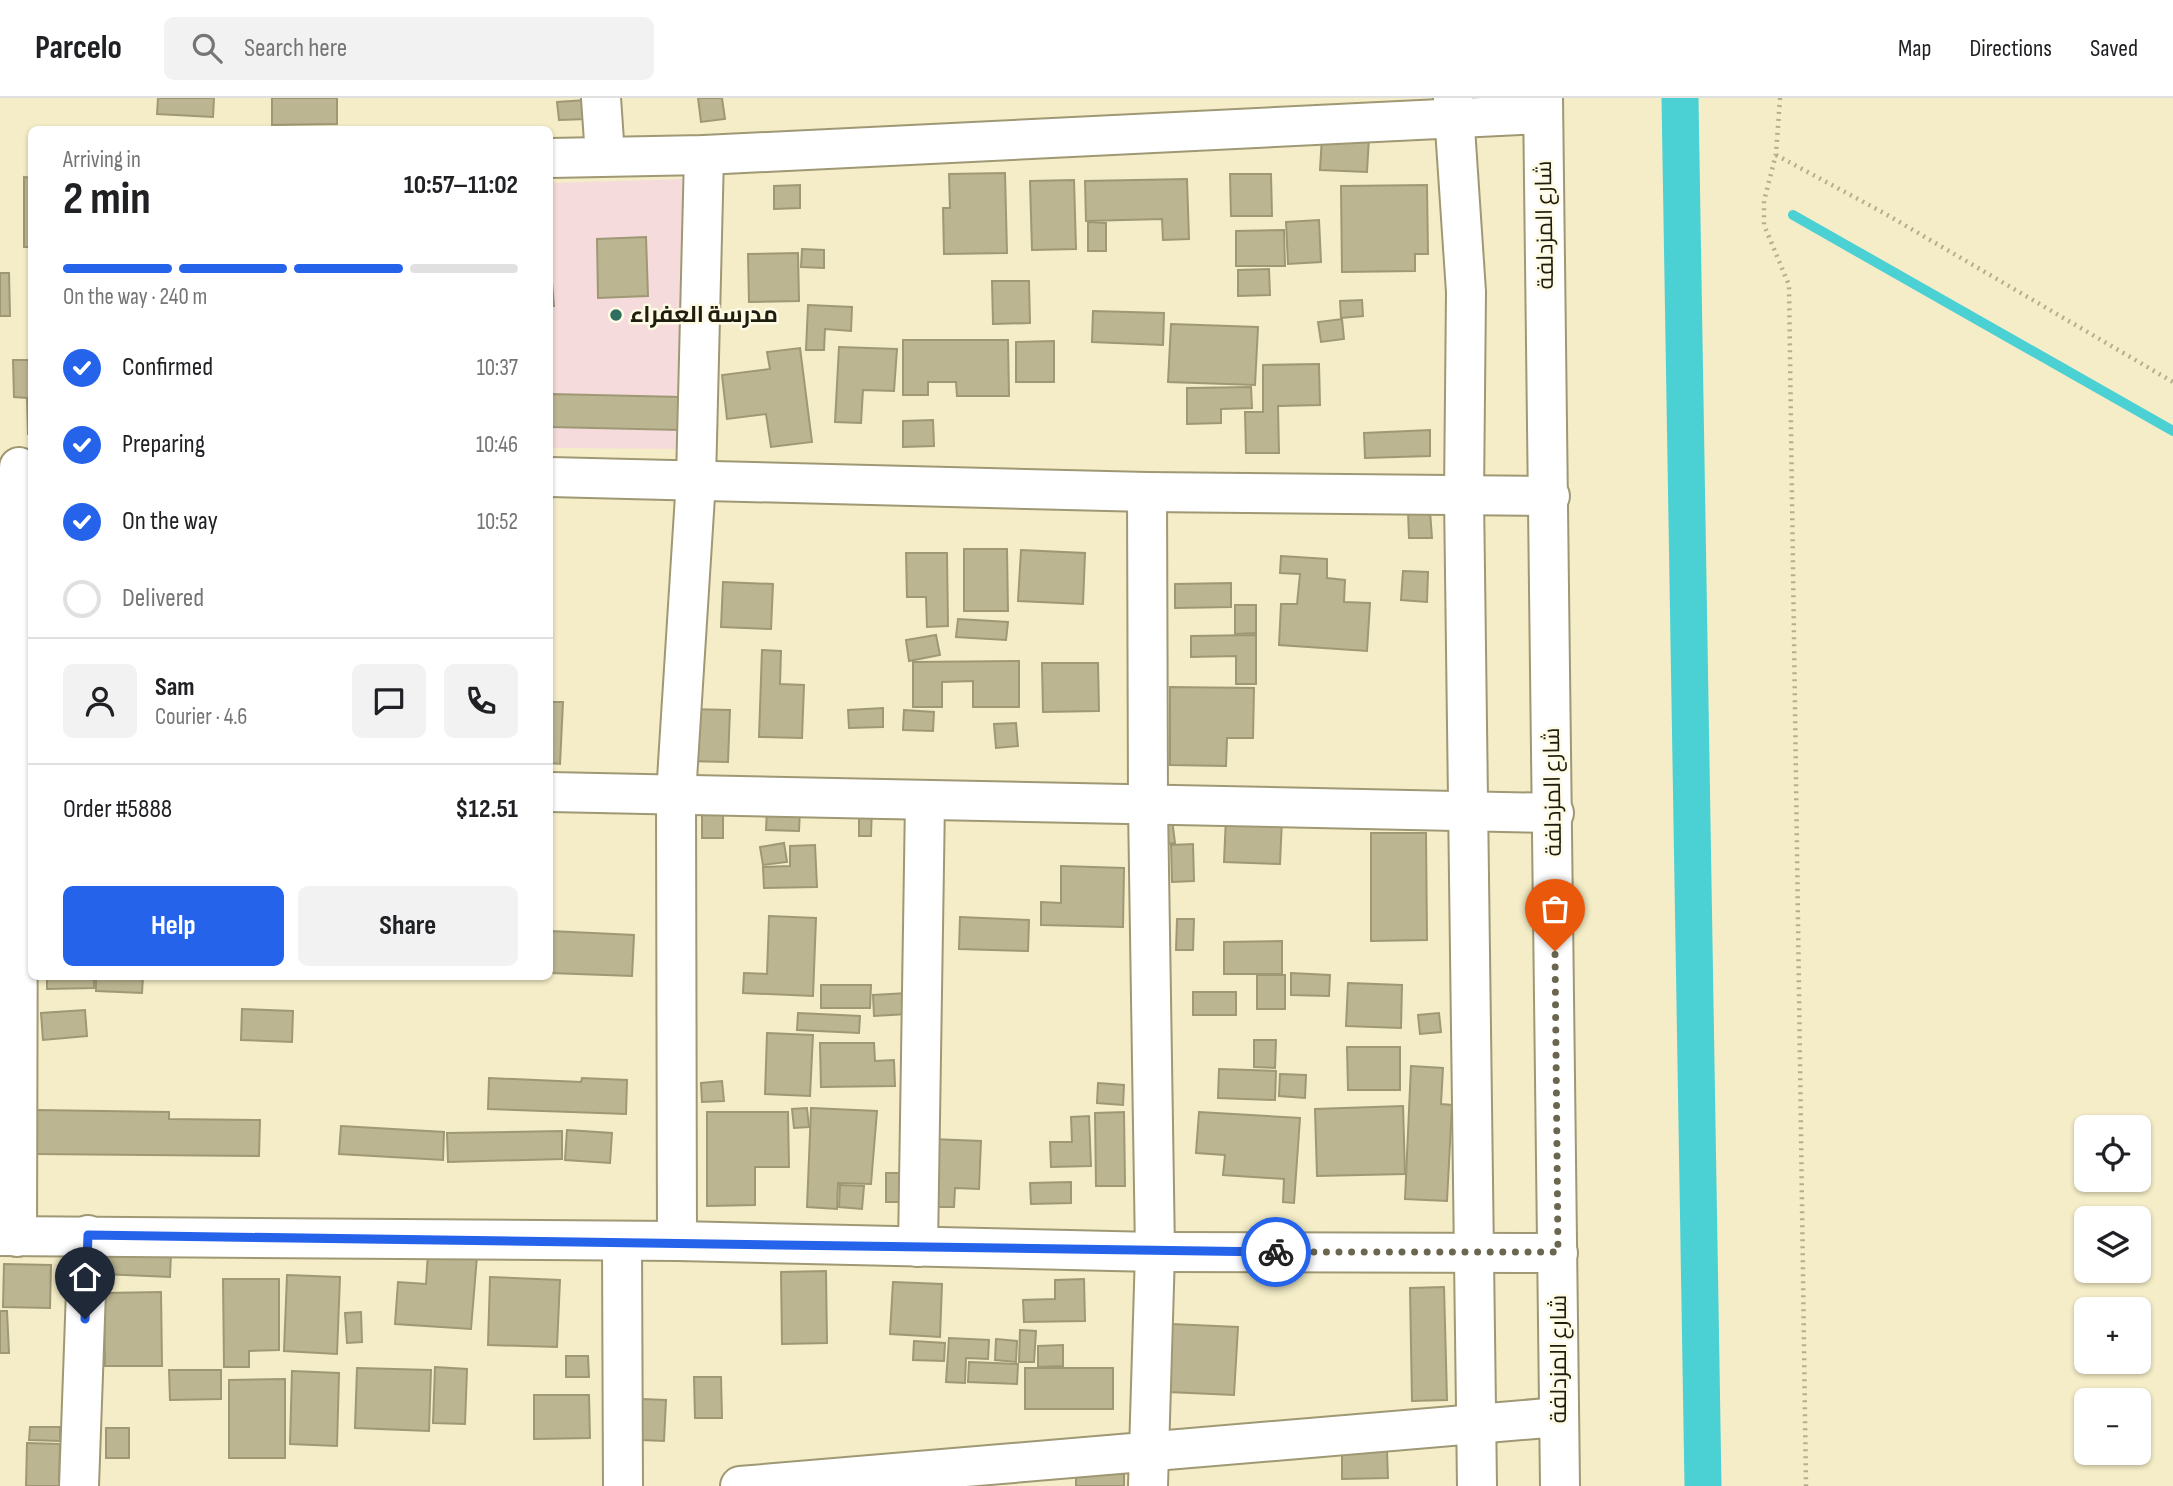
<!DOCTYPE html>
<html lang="en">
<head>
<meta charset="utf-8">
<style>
	body { margin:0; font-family:"Sofia Sans Condensed",Cairo,sans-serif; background:#f2f2f2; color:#202124; height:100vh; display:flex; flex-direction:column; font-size:26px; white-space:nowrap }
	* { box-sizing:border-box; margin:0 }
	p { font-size:23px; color:#757577 }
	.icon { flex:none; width:38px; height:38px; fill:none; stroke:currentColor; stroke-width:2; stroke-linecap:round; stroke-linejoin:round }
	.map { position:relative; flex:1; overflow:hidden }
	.panel { position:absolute; left:28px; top:28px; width:525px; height:854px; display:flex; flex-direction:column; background:#fff; border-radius:10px; box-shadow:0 2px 5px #0004 }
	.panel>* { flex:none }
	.buttons { position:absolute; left:2074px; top:1017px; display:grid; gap:14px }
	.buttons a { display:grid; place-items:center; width:77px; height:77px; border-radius:10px; background:#fff; box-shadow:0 2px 5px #0004; font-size:35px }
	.pin { position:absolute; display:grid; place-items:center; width:60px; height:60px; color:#fff; margin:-72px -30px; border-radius:50% 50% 50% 0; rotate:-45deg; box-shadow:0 0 7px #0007 }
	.pin .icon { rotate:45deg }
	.courier { position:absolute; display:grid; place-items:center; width:70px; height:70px; margin:-35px; border:5px solid #2563eb; border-radius:50%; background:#fff; color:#222; box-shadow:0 2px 9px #0007 }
	.head em { font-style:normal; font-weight:700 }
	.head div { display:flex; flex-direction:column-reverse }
	.head { display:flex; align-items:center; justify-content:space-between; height:119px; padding:0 35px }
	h1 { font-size:46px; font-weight:700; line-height:52px }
	.bar { display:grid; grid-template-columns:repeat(4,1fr); gap:10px 7px; align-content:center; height:84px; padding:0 35px }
	.bar i { height:9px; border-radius:5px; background:#e0e0e0 }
	.bar .active { background:#2563eb }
	.bar p { grid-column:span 4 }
	.line { display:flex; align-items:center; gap:18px; padding:0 35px; border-top:2px solid #e0e0e0 }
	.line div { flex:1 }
	.round { display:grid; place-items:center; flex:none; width:74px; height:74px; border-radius:10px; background:#f2f2f2 }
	ol { padding:0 35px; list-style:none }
	li { display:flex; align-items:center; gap:21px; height:77px }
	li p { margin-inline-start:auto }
	li .icon { padding:7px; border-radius:50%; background:#2563eb; color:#fff; stroke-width:4 }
	li:last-child { color:#757577 }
	li i { width:38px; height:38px; border:4px solid #e0e0e0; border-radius:50% }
	.button { display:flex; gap:14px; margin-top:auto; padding:14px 35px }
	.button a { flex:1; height:80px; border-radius:10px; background:#2563eb; color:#fff; font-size:28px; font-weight:700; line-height:80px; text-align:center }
	.button a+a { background:#f2f2f2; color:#202124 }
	header { display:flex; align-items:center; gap:42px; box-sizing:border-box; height:98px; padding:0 35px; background:#fff; border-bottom:2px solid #e0e0e0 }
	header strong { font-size:33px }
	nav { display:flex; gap:38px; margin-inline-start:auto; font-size:24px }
	.search { width:490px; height:63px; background:#f2f2f2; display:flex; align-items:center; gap:18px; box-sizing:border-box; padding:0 24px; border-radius:10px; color:#757577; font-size:26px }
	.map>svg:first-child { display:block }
	.education { fill:#f6dbdc }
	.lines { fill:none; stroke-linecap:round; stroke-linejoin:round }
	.stream { stroke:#4bd0d3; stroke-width:10 }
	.canal { stroke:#4bd0d3; stroke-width:37 }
	.building { fill:#bcb591; stroke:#9f9875; stroke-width:2 }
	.minor-casing { stroke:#9f9875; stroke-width:42 }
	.path { stroke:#b3ae8f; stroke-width:4.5; stroke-dasharray:2 5; stroke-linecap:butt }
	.minor { stroke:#fff; stroke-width:38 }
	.done { stroke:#6a664f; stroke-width:7; stroke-dasharray:0 12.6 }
	.route { stroke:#2563eb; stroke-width:9 }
	.poi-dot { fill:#2c6f61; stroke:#fefae4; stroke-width:2.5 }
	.labels { text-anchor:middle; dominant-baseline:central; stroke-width:5; stroke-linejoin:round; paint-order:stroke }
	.street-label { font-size:23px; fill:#1f1d0f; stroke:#fefae4 }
	.poi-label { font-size:23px; font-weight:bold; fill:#1f1d0f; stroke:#fefae4; text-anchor:start }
</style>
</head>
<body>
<header>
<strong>Parcelo</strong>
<div class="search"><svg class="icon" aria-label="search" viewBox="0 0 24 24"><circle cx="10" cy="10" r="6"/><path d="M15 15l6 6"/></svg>Search here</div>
<nav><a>Map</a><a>Directions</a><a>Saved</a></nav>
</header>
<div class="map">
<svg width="2173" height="1388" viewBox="0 0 2173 1388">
	<rect width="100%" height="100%" fill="#f4edc7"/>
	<path class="education" d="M685,81L682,351L550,350V85Z"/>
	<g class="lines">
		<path class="stream" d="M1793,117L2173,333"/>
		<path class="canal" d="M1680,0L1703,1388"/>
	</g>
	<g class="building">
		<path d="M158,0H214L213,19L157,16Z"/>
		<path d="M272,0H337V26L272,27Z"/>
		<path d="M698,0H722L725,21L701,24Z"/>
		<path d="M586,2L587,21L559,22L557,4Z"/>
		<path d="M1322,38L1369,39L1367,74L1320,72Z"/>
		<path d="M1005,75L1007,155L944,156L943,110H950L949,76Z"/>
		<path d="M1230,76H1271L1272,118H1231Z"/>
		<path d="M24,79L32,80V149H24Z"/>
		<path d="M1187,81L1189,141L1163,142L1162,121L1086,123L1085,83Z"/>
		<path d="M1074,82L1076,151L1032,152L1030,83Z"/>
		<path d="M800,87V110L774,111V88Z"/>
		<path d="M1427,87L1428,156H1415V173L1342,174L1341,88Z"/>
		<path d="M1319,122L1321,164L1288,166L1286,124Z"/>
		<path d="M1088,124L1106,125V153H1088Z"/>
		<path d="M1284,132L1285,168H1236V133Z"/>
		<path d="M646,139L648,198L598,200L597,141Z"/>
		<path d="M802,151L824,152V170L801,169Z"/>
		<path d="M798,155L799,203L749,204L748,156Z"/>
		<path d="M550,161L554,208H550Z"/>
		<path d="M1269,171L1270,197L1238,198V172Z"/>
		<path d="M0,175H9L10,218H0Z"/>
		<path d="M992,183H1029L1030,225L993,226Z"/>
		<path d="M1362,202L1363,218L1341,220L1340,203Z"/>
		<path d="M808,207L852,209L851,233L825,231L824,252H806Z"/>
		<path d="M1093,213L1164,215L1163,247L1092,244Z"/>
		<path d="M1342,221L1344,241L1321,244L1318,224Z"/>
		<path d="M1171,226L1258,229L1255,287L1168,284Z"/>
		<path d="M903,242H1008L1009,298H957L956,284H928V297H903Z"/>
		<path d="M1054,243V284H1016V244Z"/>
		<path d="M839,249L897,251L894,293L863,292L861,325L835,324Z"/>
		<path d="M800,250L812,344L771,349L766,316L727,321L722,277L770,271L767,254Z"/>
		<path d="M13,262H32V336H28L27,300L14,299Z"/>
		<path d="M1319,266L1320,307L1278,308L1279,355H1246L1245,314H1263V267Z"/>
		<path d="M1251,289L1252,310L1221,311V325L1187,326V290Z"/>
		<path d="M550,296L681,299L680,332L550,329Z"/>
		<path d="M933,322L934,348L903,349V323Z"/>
		<path d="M1430,332V358L1365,360L1364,335Z"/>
		<path d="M1408,413H1430L1432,440H1409Z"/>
		<path d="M964,451H1007L1008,513H964Z"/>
		<path d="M1021,452L1085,455L1083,506L1018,503Z"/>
		<path d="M906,455H947L948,528L927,529L926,499H907Z"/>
		<path d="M1281,458L1327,461V480L1345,482L1344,504L1370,505L1367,553L1279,547L1281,506H1297L1300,476L1280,475Z"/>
		<path d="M1403,473L1428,474L1427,504L1401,502Z"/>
		<path d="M723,484L773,486L771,531L721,529Z"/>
		<path d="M1231,485V509L1175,510V486Z"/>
		<path d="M1235,507H1256V535L1235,536Z"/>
		<path d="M958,521L1008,524L1006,542L956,539Z"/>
		<path d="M936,537L940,557L909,563L906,542Z"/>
		<path d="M1256,537V586H1236V558L1191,559V538Z"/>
		<path d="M762,552L781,553L780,586L804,587L802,640L759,639Z"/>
		<path d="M1019,563V609H973V583L942,584V609H913V564Z"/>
		<path d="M1042,565H1098L1099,613L1043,614Z"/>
		<path d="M1170,589L1254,590L1253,640H1227L1226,668L1170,667Z"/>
		<path d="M550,604H563L560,666L550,665Z"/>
		<path d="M883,610V629L849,630L848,612Z"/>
		<path d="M686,611L730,612L728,664L684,663Z"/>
		<path d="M904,612L934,614L933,633L903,632Z"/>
		<path d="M1016,625L1018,648L996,650L994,626Z"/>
		<path d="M859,708L872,709L871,738H859Z"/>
		<rect x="702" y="710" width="21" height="30"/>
		<path d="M767,711L800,712L799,733L766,732Z"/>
		<path d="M1226,719L1282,721L1280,766L1224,764Z"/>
		<path d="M1172,721L1175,745L1157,747L1154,723Z"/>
		<path d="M1371,735H1426L1427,842L1371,843Z"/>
		<path d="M784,745L787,764L763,767L760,749Z"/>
		<path d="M1193,746L1194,783L1172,784L1171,747Z"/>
		<path d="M815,747L817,789L764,790L763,769L790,768V748Z"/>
		<path d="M1061,768L1124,770L1123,829L1041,827V804L1061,805Z"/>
		<path d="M769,818L816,820L813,898L743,895L744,875L767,876Z"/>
		<path d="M960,819L1029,822L1028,853L959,851Z"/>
		<path d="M1177,821H1194L1193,852H1176Z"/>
		<path d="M550,833L634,837L632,878L550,875Z"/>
		<path d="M1282,843V876H1224V844Z"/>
		<path d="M1291,875L1330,877L1329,898L1291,897Z"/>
		<rect x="1257" y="877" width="28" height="34"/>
		<path d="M47,878H94V890L47,891Z"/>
		<path d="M96,878H143L142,895L96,893Z"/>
		<path d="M1348,885L1402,887L1401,930L1346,928Z"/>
		<path d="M821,887H871L870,910H821Z"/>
		<rect x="1193" y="894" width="43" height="23"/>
		<path d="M907,895L908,916L874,918L873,897Z"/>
		<path d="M242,911L293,913L292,944L241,942Z"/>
		<path d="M85,912L87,938L43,942L41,915Z"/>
		<path d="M798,915L860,918L859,935L797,932Z"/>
		<path d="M1439,915L1441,934L1420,936L1418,917Z"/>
		<path d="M767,935L813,937L810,998L765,996Z"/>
		<path d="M1254,942H1276L1275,970L1254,969Z"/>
		<path d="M820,945H874L875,963L894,962L895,988L821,989Z"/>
		<path d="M1347,949H1400V992H1348Z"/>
		<path d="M1411,968L1443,970L1441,1006L1452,1007L1447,1103L1405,1101Z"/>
		<path d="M1219,971L1276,973L1275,1002L1218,1000Z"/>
		<path d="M1280,976L1306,977L1305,1000L1279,998Z"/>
		<path d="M489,980L581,984L582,980L627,982L626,1016L488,1011Z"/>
		<path d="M722,983L724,1003L702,1004L701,985Z"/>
		<path d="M1098,985L1124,987L1123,1007L1097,1005Z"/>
		<path d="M1403,1008L1405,1076L1317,1078L1315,1011Z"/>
		<path d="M807,1010L809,1029L794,1030L792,1011Z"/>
		<path d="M811,1010L877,1013L871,1086L838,1085L837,1111L807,1109Z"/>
		<path d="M37,1012L169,1014V1021L260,1022L259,1058L37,1056Z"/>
		<path d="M707,1014H788L789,1069H755V1107L707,1108Z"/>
		<path d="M1124,1014L1125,1088H1096L1095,1015Z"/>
		<path d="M1199,1014L1300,1020L1294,1105L1283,1104L1284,1081L1223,1077L1225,1057L1196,1055Z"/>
		<path d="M1089,1018L1091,1068L1051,1069L1050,1044H1072L1071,1019Z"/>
		<path d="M341,1028L444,1034L443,1062L339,1056Z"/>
		<path d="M567,1032L612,1035L610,1065L565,1062Z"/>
		<path d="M562,1033V1061L448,1064L447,1035Z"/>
		<path d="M931,1041L981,1043L979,1091L955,1090L954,1109H928Z"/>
		<rect x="886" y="1075" width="19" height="29"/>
		<path d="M1071,1084V1105L1031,1106L1030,1085Z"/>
		<path d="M840,1087L864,1088L862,1111L839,1109Z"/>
		<path d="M103,1152L171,1155L170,1179L102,1176Z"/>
		<path d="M428,1155L477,1158L471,1231L395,1226L398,1184L426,1186Z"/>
		<path d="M4,1166L51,1167L50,1210L3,1209Z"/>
		<path d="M826,1173L827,1245L782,1246L781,1174Z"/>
		<path d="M287,1177L340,1179L337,1256L284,1253Z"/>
		<path d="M490,1179L560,1182L557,1249L488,1247Z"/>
		<path d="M223,1181H279V1252L249,1253V1269H224Z"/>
		<path d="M1084,1181L1085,1223L1024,1224L1023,1202L1055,1201V1182Z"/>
		<path d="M893,1184L942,1186L940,1239L890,1236Z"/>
		<path d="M1444,1189L1447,1302L1412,1303L1410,1190Z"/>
		<path d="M161,1194L162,1268H105L104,1195Z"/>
		<path d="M0,1213H7L9,1255H0Z"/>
		<path d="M361,1214L362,1244L347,1245L345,1215Z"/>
		<path d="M1171,1226L1238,1229L1234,1297L1168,1294Z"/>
		<path d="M1020,1232L1036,1233L1034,1264H1019Z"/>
		<path d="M949,1240L989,1242L988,1261L966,1260L965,1285L946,1284Z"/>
		<path d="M996,1241L1017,1243L1016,1264L995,1262Z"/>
		<path d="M914,1243L945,1245L944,1263L913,1262Z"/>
		<path d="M1063,1247V1268L1038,1269V1248Z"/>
		<path d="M566,1258H588L589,1279H566Z"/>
		<path d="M969,1264L1018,1266L1017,1286L968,1284Z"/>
		<path d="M435,1269L467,1271L465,1326L433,1325Z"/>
		<path d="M357,1270L431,1272L429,1333L355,1330Z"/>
		<rect x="1025" y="1270" width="88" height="41"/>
		<path d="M169,1272H221V1301L170,1302Z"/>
		<path d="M292,1273L339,1275L337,1348L290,1346Z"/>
		<path d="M694,1279H721L722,1320H695Z"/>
		<path d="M285,1281V1360H229V1282Z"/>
		<path d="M534,1297H589L590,1340L534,1341Z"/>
		<path d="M642,1301L666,1302L664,1343L641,1342Z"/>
		<path d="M30,1329H60V1343L29,1342Z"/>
		<rect x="106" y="1330" width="23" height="30"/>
		<path d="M27,1345L60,1346L59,1388H26Z"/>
		<path d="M1342,1353H1387L1388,1380L1342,1381Z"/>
		<path d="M1124,1375V1388H1076V1376Z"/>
	</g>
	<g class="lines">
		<defs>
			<g id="minor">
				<path d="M601,0L605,58"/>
				<path d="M1453,0L1466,194L1464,398L1477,1388"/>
				<path d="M1543,0L1560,1388"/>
				<path d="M550,60L704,57L1543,16"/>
				<path d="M550,379L1147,394L1550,398"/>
				<path d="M1147,394L1148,708L1155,1154L1148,1388"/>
				<path d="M550,694L1554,715"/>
				<path d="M0,1138L677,1143L1155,1154L1558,1155"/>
				<path d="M17,1139L19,369"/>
				<path d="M677,1143L676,697L696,382L704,57"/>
				<path d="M622,1145L623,1388"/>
				<path d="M918,1149L925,703"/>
				<path d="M79,1388L88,1137"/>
				<path d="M740,1388L1559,1319"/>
			</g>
		</defs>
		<use href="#minor" class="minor-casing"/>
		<g class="path">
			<path d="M1780,0L1776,56L1764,103V127L1789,187L1806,1388"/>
			<path d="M1776,57L1884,115L2173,284"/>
		</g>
		<use href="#minor" class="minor"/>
	</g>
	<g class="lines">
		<path class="done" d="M1276,1154H1558L1555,853"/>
		<path class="route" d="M85,1221L88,1137L1276,1154"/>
	</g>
	<circle class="poi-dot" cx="616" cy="217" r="7"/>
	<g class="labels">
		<g class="street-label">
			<text transform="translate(1545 127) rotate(-91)">شارع المزدلفة</text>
			<text transform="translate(1553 694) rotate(-91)">شارع المزدلفة</text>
			<text transform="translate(1559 1261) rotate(-90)">شارع المزدلفة</text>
		</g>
		<g class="poi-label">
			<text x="630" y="217">مدرسة العفراء</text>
		</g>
	</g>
</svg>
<div class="buttons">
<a><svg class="icon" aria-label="locate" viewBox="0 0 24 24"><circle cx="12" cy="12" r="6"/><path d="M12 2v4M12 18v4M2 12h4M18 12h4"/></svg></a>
<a><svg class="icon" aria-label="layers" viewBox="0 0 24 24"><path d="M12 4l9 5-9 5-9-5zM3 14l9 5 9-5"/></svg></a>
<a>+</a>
<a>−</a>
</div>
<div class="pin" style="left:1555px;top:853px;background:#ea580c"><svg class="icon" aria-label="bag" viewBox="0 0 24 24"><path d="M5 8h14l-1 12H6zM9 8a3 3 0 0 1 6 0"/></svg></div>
<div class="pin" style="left:85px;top:1221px;background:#1f2937"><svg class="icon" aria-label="home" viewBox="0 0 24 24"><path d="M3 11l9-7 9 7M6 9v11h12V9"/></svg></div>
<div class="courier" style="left:1276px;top:1154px"><svg class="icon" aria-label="bike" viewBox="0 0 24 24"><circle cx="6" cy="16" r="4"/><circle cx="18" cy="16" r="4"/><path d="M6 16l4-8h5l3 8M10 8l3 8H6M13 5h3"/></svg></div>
<section class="panel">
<div class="head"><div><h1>2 min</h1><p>Arriving in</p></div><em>10:57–11:02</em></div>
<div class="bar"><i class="active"></i><i class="active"></i><i class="active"></i><i></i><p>On the way · 240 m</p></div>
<ol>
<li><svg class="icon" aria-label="check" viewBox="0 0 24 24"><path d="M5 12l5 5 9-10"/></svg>Confirmed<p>10:37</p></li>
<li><svg class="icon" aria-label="check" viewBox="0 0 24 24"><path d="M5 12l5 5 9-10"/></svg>Preparing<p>10:46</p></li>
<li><svg class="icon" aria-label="check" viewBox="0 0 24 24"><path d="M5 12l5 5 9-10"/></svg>On the way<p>10:52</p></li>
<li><i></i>Delivered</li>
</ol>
<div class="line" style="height:126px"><a class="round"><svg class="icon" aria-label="person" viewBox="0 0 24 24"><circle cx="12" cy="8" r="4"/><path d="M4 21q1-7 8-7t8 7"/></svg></a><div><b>Sam</b><p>Courier · 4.6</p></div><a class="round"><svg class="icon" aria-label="chat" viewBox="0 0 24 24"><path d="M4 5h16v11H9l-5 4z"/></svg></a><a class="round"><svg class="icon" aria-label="phone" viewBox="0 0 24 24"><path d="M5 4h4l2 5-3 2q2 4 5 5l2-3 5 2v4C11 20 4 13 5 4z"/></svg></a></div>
<div class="line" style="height:91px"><div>Order #5888</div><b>$12.51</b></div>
<div class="button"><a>Help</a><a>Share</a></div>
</section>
</div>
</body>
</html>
